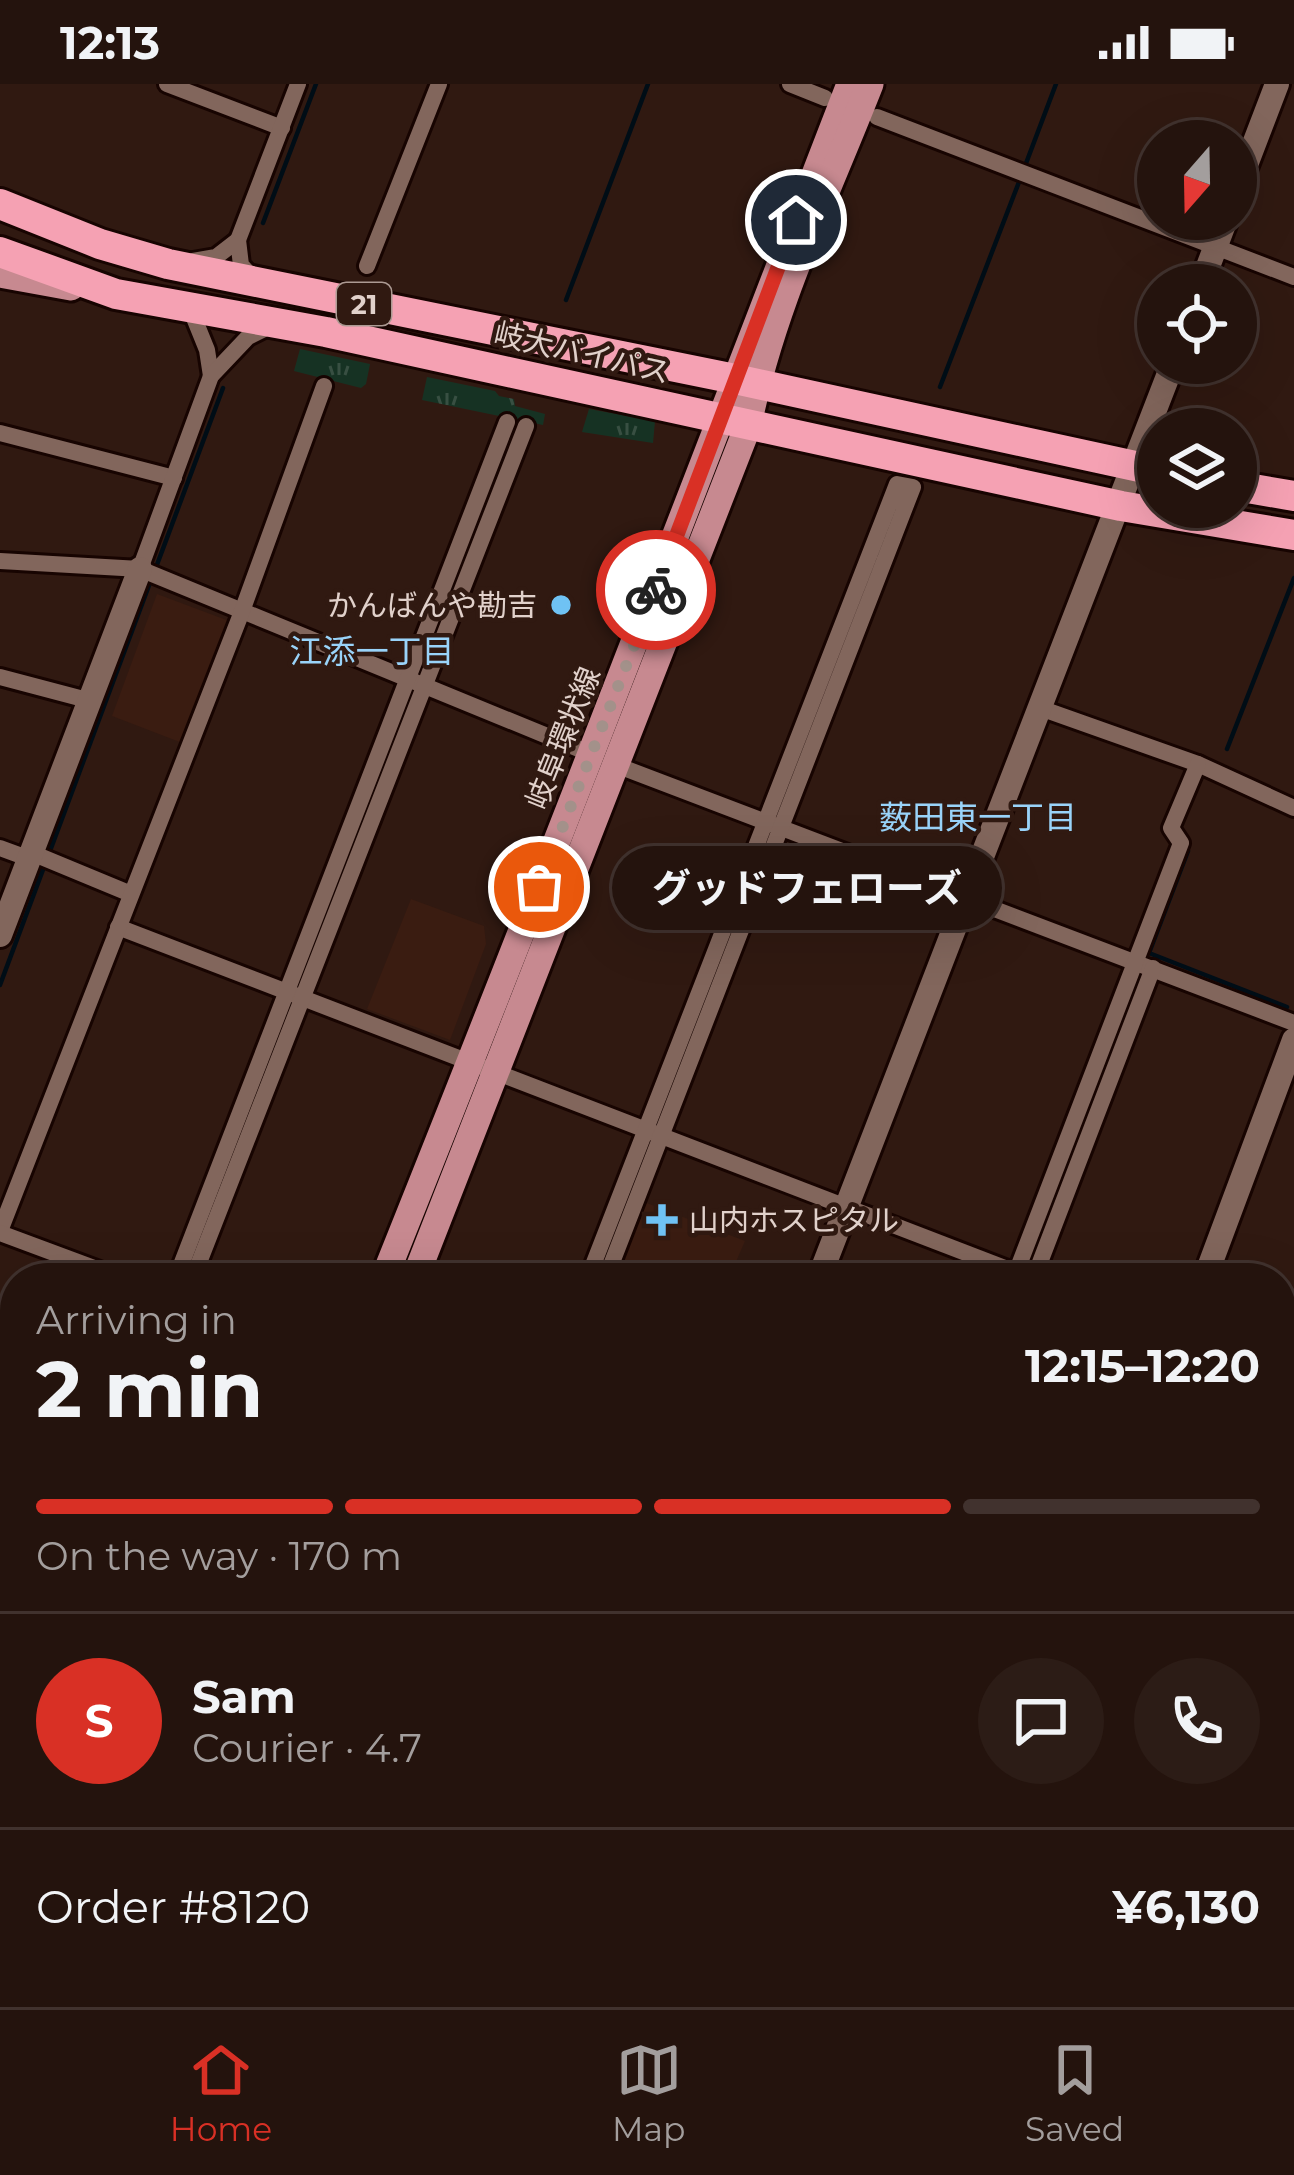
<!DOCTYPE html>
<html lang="en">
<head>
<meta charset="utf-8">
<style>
	body { margin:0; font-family:Montserrat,"Noto Sans JP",sans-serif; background:#2c1c16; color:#f1f3f6; height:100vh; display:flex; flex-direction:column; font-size:45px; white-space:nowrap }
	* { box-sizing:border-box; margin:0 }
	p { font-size:39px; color:#a39e9d }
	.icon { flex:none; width:66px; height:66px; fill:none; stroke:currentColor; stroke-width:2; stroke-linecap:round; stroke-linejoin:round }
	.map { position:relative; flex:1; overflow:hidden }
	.side { position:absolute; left:0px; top:1179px; width:1296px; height:744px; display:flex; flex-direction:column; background:#24130d; border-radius:48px 48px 0 0; box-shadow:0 12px 48px #0002,0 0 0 3px #41322e }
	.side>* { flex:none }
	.needle { width:78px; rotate:200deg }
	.tools { position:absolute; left:1137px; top:36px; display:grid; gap:24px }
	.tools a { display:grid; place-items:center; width:120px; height:120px; border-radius:50%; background:#24130d; box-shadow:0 12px 48px #0002,0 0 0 3px #41322e; font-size:60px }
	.pin { position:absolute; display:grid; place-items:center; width:102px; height:102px; color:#fff; margin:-51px; border:6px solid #fff; border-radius:50%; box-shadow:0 3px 12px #0007 }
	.courier { position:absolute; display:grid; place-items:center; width:120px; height:120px; margin:-60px; border:9px solid #d93025; border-radius:50%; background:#fff; color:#222; box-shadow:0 3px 15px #0007 }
	.bubble { position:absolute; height:84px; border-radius:42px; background:#24130d; box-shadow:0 12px 48px #0002,0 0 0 3px #41322e; font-size:39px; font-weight:700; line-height:84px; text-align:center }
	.headline em { font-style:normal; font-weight:700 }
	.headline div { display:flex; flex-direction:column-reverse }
	.headline { display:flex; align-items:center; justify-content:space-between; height:204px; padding:0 36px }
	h1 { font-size:78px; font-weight:700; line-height:90px }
	.bar { display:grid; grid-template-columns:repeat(4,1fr); gap:18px 12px; align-content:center; height:144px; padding:0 36px }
	.bar i { height:15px; border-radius:9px; background:#41322e }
	.bar .selected { background:#d93025 }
	.bar p { grid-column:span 4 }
	.line { display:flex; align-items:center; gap:30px; padding:0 36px; border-top:3px solid #41322e }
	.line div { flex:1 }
	.round { display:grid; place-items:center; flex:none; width:126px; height:126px; border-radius:63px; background:#2c1c16 }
	.status { display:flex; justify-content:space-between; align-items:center; height:84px; padding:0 60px; background:#24130d; direction:ltr }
	.status svg { height:33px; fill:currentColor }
	.menu { display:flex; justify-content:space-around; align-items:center; height:168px; border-top:3px solid #41322e; background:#24130d; font-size:33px; color:#a39e9d }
	.menu a { display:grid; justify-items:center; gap:6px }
	.menu .selected { color:#d93025 }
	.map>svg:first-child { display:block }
	.built { fill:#3a1c11 }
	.grass { fill:url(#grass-tufts) }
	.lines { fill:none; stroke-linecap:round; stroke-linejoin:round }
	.stream { stroke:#000d16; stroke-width:4.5 }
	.street-casing { stroke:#170401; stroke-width:22 }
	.secondary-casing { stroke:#170401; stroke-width:30 }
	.primary-casing { stroke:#170401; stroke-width:33 }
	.highway-casing { stroke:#170401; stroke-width:36 }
	.street { stroke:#82665c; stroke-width:16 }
	.secondary { stroke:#82665c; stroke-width:24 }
	.primary { stroke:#c78990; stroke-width:27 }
	.highway { stroke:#f5a1b3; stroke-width:30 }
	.done { stroke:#a3918a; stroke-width:12; stroke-dasharray:0 21.6 }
	.route { stroke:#d93025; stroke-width:15 }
	.poi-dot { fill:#6fc2f4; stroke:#301911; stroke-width:4.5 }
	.labels { text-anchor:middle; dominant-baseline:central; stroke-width:9; stroke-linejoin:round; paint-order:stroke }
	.shield { fill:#301911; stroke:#ac9a93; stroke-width:3 }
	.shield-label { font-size:27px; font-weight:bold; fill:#e1d1cb }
	.street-label { font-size:30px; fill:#e1d1cb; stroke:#301911 }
	.poi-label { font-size:30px; fill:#e1d1cb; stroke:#301911; text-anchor:end }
	.neighbourhood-label { font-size:33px; fill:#99d3f9; stroke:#301911 }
</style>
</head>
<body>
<div class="status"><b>12:13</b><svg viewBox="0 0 49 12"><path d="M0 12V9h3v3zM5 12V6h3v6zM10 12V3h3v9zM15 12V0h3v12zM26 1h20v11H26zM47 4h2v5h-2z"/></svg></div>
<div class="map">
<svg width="1294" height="1923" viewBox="0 0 1294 1923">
	<defs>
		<pattern id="grass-tufts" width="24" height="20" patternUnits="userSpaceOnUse" patternTransform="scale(3)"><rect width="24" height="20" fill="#163223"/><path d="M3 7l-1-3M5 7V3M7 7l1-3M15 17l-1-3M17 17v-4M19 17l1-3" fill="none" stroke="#384f42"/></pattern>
	</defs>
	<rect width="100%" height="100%" fill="#301911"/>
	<g class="built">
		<path d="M157,510L229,537L185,660L112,632Z"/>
		<path d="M411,815L484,842L486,860L450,956L367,925Z"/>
		<path d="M639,1116L745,1157L729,1194H609Z"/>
	</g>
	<g class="grass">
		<path d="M300,265L370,280L366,300L361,304L294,287Z"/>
		<path d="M427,293L495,307L499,312L514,315L515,322L545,330L543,341L422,316Z"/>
		<path d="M589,325L655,337L653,359L582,348Z"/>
	</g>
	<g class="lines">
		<g class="stream">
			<path d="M1025,82L1056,0"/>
			<path d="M263,139L316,0"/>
			<path d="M566,216L648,0"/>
			<path d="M940,303L1019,98"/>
			<path d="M155,486L223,304"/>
			<path d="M449,516L515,344"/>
			<path d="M1227,665L1294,494"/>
			<path d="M1188,767L1149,869L1287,923"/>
			<path d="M0,901L151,496"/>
			<path d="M1051,1122L1139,895"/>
			<path d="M1287,1523L1294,1506"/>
			<path d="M773,1908L813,1923"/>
			<path d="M313,1923L319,1908"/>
			<path d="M740,1923L746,1908"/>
		</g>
		<defs>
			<g id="street">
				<path d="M167,0L282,44"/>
				<path d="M790,0L825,14"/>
				<path d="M877,33L1294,193"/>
				<path d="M238,156L298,0"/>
				<path d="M193,177L216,173L238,156L241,181L253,194"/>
				<path d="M367,182L439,0"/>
				<path d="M190,224L207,266L211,292"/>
				<path d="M0,349L174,394"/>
				<path d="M0,477L140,485L591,670"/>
				<path d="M140,485L211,292L248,253L272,241"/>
				<path d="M0,593L91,617"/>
				<path d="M1040,624L1198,680L1294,724"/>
				<path d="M616,681L1294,939"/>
				<path d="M0,764L30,775"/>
				<path d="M32,769L131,810"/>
				<path d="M118,843L1031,1194"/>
				<path d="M0,1147L241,530L324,302"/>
				<path d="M0,1149L121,1194"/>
				<path d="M176,1194L507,338"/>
				<path d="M193,1194L526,342"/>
				<path d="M588,1194L897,400L913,403L606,1194"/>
				<path d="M1014,1194L1181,759L1171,744L1198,680"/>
				<path d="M1034,1194L1153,884"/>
				<path d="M1281,1290L1294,1295"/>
				<path d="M1281,1513L1294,1479"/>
				<path d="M1281,1560L1294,1526"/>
				<path d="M0,1635L15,1642"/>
				<path d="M1281,1645L1294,1650"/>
				<path d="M0,1696L15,1656"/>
				<path d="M0,1776L15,1782"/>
				<path d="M346,1908L385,1923"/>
				<path d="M1039,1908L1074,1923"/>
				<path d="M731,1923L737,1908"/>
				<path d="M750,1923L755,1908"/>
				<path d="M1120,1923L1125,1908"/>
			</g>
			<g id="secondary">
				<path d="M1236,107L1277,0"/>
				<path d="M1201,201L1226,135"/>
				<path d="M0,851L140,485"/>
				<path d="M819,1194L1173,279"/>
				<path d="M1205,1194L1294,956"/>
				<path d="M0,1510L15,1516"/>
				<path d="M535,1923L541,1908"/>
				<path d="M922,1923L928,1908"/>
			</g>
			<g id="primary">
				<path d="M0,190L71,203"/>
				<path d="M384,1194C543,798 696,398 850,0"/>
				<path d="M415,1194L748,342C770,227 827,110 870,0"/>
				<path d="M103,1923L108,1908"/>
				<path d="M133,1923L139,1908"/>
			</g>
			<g id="highway">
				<path d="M0,120L100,160L168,180L735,295L1158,387"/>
				<path d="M0,168L116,210L326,248L1121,422L1294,451"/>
				<path d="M1236,402L1294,412"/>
			</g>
		</defs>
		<use href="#street" class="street-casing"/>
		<use href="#secondary" class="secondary-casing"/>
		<use href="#primary" class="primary-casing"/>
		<use href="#highway" class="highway-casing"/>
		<use href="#street" class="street"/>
		<use href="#secondary" class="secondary"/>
		<use href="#primary" class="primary"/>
		<use href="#highway" class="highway"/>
	</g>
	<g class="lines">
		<path class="done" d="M539,803L656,506"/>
		<path class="route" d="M656,506L796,136"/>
	</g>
	<g class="poi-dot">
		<circle cx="561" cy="521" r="12"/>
		<path d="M656 1118h12v12h12v12h-12v12h-12v-12h-12v-12h12z"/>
	</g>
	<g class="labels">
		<rect class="shield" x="337" y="199" width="54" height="42" rx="9"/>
		<g class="shield-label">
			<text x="364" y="220">21</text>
		</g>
		<g class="street-label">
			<text transform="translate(582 269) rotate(13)">岐大バイパス</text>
			<text transform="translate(563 654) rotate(-68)">岐阜環状線</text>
		</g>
		<g class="poi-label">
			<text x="537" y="521">かんばんや勘吉</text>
			<text x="689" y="1136" text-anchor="start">山内ホスピタル</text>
		</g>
		<g class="neighbourhood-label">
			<text x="372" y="567">江添一丁目</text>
			<text x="978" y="733">薮田東一丁目</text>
		</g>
	</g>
</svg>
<div class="tools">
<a><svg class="needle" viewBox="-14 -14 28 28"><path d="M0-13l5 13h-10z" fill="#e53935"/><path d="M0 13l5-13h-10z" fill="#a39e9d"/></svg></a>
<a><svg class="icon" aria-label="locate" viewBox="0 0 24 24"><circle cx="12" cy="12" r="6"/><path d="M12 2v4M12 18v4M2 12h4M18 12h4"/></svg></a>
<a><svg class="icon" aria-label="layers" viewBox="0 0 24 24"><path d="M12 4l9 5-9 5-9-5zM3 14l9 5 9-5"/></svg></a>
</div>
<div class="pin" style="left:539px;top:803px;background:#ea580c"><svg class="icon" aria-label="bag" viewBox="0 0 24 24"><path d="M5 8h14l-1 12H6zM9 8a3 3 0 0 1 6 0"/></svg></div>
<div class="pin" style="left:796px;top:136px;background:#1f2937"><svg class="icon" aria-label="home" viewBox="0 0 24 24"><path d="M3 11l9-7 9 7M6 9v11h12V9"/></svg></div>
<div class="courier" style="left:656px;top:506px"><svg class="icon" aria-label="bike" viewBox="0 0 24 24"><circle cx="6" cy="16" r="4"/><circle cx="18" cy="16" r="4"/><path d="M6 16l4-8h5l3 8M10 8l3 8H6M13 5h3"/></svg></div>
<div class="bubble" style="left:612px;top:762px;width:390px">グッドフェローズ</div>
<section class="side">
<div class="headline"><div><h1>2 min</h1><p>Arriving in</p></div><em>12:15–12:20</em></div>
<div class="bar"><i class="selected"></i><i class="selected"></i><i class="selected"></i><i></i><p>On the way · 170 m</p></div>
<div class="line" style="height:216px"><b class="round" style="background:#d93025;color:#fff">S</b><div><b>Sam</b><p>Courier · 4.7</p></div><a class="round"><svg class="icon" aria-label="chat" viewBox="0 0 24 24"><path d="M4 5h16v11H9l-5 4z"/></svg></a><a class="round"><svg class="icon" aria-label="phone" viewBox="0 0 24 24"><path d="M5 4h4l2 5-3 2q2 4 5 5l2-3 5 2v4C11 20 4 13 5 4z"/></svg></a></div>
<div class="line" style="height:156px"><div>Order #8120</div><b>¥6,130</b></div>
</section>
</div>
<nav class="menu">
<a class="selected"><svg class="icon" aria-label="home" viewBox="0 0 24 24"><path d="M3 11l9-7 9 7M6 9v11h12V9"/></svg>Home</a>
<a><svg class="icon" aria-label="map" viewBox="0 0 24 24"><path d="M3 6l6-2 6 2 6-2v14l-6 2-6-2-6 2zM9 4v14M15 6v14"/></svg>Map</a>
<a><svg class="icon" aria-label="saved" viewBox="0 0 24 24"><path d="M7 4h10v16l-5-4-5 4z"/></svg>Saved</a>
</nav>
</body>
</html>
